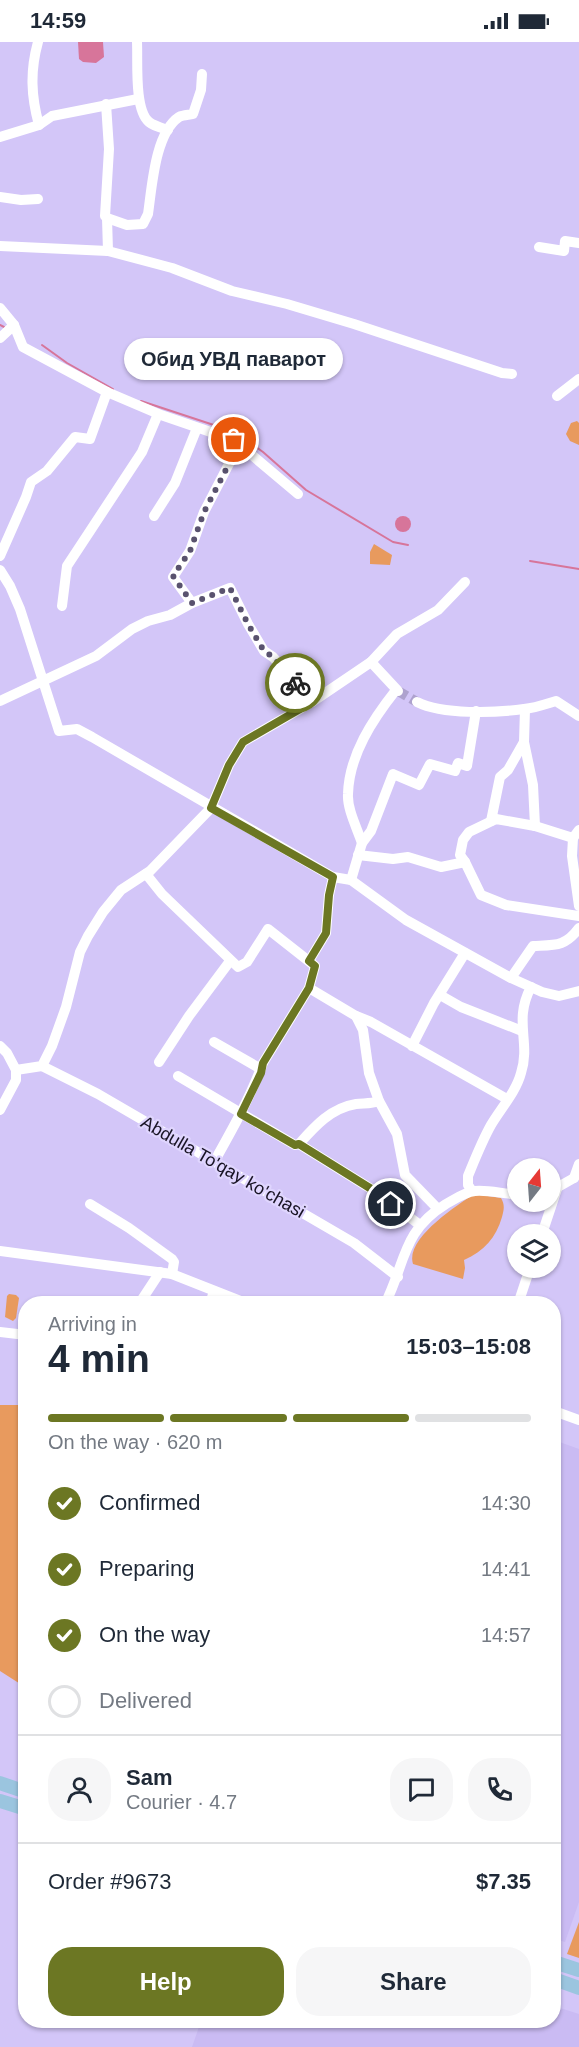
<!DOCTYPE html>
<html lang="en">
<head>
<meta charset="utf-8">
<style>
	body { margin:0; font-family:Helvetica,sans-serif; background:#f6f6f7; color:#1f2937; height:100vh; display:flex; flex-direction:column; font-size:22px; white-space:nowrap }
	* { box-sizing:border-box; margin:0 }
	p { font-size:20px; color:#747a83 }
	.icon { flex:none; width:33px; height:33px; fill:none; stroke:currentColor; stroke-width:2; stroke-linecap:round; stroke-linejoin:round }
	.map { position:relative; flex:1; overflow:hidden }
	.panel { position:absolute; left:18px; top:1254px; width:543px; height:732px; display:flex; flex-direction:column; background:#fff; border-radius:24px; box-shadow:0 2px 4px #0004 }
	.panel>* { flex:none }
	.needle { width:39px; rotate:17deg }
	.fabs { position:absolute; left:507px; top:1116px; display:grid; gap:12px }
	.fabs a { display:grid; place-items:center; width:54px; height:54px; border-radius:50%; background:#fff; box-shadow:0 2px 4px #0004; font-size:30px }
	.pin { position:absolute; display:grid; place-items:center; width:51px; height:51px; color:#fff; margin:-26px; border:3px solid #fff; border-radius:50%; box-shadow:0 2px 6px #0007 }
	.courier { position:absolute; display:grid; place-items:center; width:60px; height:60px; margin:-30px; border:4px solid #6c7723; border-radius:50%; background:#fff; color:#222; box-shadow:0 2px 8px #0007 }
	.bubble { position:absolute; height:42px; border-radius:21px; background:#fff; box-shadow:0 2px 4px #0004; font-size:20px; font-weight:600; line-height:42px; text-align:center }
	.headline em { font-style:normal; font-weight:600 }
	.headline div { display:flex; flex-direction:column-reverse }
	.headline { display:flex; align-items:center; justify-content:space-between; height:102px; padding:0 30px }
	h1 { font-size:39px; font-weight:600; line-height:45px }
	.bar { display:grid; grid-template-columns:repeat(4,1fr); gap:9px 6px; align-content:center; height:72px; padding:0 30px }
	.bar i { height:8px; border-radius:4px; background:#e0e1e3 }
	.bar .current { background:#6c7723 }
	.bar p { grid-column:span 4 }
	.line { display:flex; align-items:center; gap:15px; padding:0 30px; border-top:2px solid #e0e1e3 }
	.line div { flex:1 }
	.round { display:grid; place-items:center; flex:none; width:63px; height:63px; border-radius:24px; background:#f6f6f7 }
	ol { padding:0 30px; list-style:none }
	li { display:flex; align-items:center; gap:18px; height:66px }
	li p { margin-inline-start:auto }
	li .icon { padding:6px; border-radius:50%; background:#6c7723; color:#fff; stroke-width:4 }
	li:last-child { color:#747a83 }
	li i { width:33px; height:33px; border:3px solid #e0e1e3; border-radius:50% }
	.cta { display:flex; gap:12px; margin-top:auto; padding:12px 30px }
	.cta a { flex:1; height:69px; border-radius:24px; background:#6c7723; color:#fff; font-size:24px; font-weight:600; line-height:69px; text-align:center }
	.cta a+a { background:#f6f6f7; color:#1f2937 }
	.status { display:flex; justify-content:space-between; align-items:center; height:42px; padding:0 30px; background:#fff; direction:ltr }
	.status svg { height:16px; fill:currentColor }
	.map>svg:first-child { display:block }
	.built { fill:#cabbf3 }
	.green { fill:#e89a5e }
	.water { fill:#d7759a }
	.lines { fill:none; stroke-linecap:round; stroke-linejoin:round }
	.stream { stroke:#d7759a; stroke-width:2 }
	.minor-tunnel { stroke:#aea2ce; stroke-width:10; stroke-dasharray:10 5; stroke-linecap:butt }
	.minor { stroke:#fff; stroke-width:10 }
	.major { stroke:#9bc5df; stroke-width:14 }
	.done { stroke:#59526e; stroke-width:6; stroke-dasharray:0 10.8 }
	.route { stroke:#6c7723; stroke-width:8 }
	.labels { text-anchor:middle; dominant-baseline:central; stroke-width:4.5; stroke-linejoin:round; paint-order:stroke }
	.street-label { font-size:18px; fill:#181324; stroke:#dfd5fe }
</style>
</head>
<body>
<div class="status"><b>14:59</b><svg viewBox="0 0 49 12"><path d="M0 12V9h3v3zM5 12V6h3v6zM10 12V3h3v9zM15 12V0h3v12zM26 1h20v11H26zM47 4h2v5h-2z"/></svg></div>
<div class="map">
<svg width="579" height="2005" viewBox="0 0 579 2005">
	<rect width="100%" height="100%" fill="#d3c6f8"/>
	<g class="built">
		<path d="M554,1398L579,1407V1860L565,1900L554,1897Z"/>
		<path d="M554,1964L579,1972V2005H192L201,1979L554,1978Z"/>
	</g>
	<g class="green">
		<path d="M577,379L579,381V403L570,399L566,392L571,381Z"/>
		<path d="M374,502L392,513L390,523L370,522V510Z"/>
		<path d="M474,1152L501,1156C505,1163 504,1167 502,1175C496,1196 484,1209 464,1218L465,1226L463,1237L413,1222C405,1197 456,1164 474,1152Z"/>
		<path d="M9,1252L16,1253L19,1256L16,1276L13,1279L5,1275L7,1254Z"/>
		<path d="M0,1363H25V1645L0,1629Z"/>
		<path d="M579,1880V1916L567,1912Z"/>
	</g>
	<g class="water">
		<path d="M78,0H103L104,15L96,21L83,20L79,17Z"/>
		<circle cx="403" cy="482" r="8"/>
	</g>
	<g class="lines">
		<g class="stream">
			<path d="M0,283L4,285"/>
			<path d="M42,303L67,321L113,347"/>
			<path d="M141,359L235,390"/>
			<path d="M241,394L263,410L306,448L393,500L408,503"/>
			<path d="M530,519L579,527"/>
		</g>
		<path class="minor-tunnel" d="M398,649L417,660"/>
		<g class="minor">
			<path d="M38,0C30,29 31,54 39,83"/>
			<path d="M137,0C138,19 134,68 149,80C154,84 162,86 168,88"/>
			<path d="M106,62L109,107L105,174L107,176L108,209"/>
			<path d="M0,95L39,83L52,74L138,57"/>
			<path d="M0,155L21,158L38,157"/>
			<path d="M107,176L127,183L143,182L148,172C152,145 155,91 179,75C183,73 189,73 193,72L201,48L202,32"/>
			<path d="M0,204L108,209L172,226L232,249L287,262L354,282L502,331L512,332"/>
			<path d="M539,205L564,209L565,199L579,201"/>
			<path d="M0,266L14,283L23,305L107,350L161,373L234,398L298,452"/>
			<path d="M0,296L14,283"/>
			<path d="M557,354L579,337"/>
			<path d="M154,474L175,441L197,386"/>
			<path d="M0,514L26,455L31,440L47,429L75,395L90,397L107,350"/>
			<path d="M0,528L10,544L20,567L59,689L77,687L92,695L333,835L351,838L406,878L511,936L542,950L559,954L579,949"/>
			<path d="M192,561L173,535L190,509L204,470L231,418L234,398"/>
			<path d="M62,564L67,524L142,410L158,372"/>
			<path d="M371,620L398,649"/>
			<path d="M0,659L96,614L132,587L148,579L170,573L192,561L230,546L248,582L264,609L273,615L312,660"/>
			<path d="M417,660C443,673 495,671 524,667C535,666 546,662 556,659L579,674"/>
			<path d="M525,667L524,700L533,743L535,784"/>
			<path d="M491,779L500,735L508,728L524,700"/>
			<path d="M579,788L573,796L572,814L579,864"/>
			<path d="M573,796L535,784L496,777L469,790L463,798L460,813L465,820L481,853L506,863L579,874"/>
			<path d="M362,801C357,786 347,767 348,752C349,713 373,677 396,648"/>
			<path d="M358,813L393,817L408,815L441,825L465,820"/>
			<path d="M146,832L162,852L238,925L247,920L268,887L315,924L309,946L263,1021C250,1056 232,1088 214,1120"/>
			<path d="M351,838L362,801L371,789L393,732L419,743L430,722L455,729L458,721L467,724L476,669"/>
			<path d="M309,919L326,891L329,853L333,835"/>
			<path d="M511,936L533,904C555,903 565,905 579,886"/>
			<path d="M309,946L356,974L371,980L507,1057"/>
			<path d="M440,953L461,965L522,989"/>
			<path d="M356,974L363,988L369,1031L379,1059L397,1092L405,1133L438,1167"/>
			<path d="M214,1000L261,1027"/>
			<path d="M0,1004L7,1011L16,1028"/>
			<path d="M412,1004L434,961L465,911"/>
			<path d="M159,1020L189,974L230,919"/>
			<path d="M42,1024L98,1052L354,1201L398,1235"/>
			<path d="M16,1028L42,1024L52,1004L66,965L80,910L88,894L103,870L121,848L150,829L211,766L229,723L243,700L312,660L371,620L397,592L438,568L465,540"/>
			<path d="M178,1034L295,1103L299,1102L373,1148L420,1183"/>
			<path d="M0,1068L16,1038V1028"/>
			<path d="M299,1102C315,1084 331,1066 356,1062C364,1061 371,1062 379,1059"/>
			<path d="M574,1136L579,1122"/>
			<path d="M472,1149L468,1143V1134C475,1117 482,1099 491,1083C501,1066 516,1050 521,1031C531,1000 513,979 531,945"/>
			<path d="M551,1149L574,1136"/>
			<path d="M90,1162L129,1186L172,1217L174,1220L172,1232"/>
			<path d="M542,1192L557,1147"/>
			<path d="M0,1209L172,1232L248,1262"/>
			<path d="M139,1262L160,1230"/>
			<path d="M210,1262L214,1249"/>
			<path d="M385,1262C406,1220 402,1189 446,1162C455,1157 465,1150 475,1149C487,1148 500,1151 512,1152L518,1147"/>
			<path d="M518,1262L530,1226"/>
			<path d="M0,1290L26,1293"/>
			<path d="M554,1369L579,1378"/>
		</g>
		<g class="major">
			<path d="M0,1741L26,1750"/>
			<path d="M0,1759L26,1767"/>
			<path d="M554,1920L579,1928"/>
			<path d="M554,1937L579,1946"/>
		</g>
	</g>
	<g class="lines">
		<path class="done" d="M234,398L231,418L204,470L190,509L173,534L192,561L230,546L248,582L264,609L273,615L295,641"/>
		<path class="route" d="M295,641L312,660L243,700L229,723L211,766L333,835L329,853L326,891L309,919L315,924L309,946L263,1021L261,1031L241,1072L295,1103L299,1102L373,1148L391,1162"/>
	</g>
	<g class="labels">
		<g class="street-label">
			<text transform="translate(223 1125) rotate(30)">Abdulla To'qay ko'chasi</text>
		</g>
	</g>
</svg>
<div class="fabs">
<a><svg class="needle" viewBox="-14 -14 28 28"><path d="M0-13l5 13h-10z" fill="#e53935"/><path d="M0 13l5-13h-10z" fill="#747a83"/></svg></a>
<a><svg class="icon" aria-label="layers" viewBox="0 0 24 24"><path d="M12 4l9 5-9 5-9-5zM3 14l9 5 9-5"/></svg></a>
</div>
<div class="pin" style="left:234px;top:398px;background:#ea580c"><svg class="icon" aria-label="bag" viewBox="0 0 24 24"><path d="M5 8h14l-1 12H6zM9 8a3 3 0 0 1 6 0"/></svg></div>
<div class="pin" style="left:391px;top:1162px;background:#1f2937"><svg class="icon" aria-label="home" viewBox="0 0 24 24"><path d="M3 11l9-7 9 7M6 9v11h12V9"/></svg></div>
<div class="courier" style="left:295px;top:641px"><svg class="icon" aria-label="bike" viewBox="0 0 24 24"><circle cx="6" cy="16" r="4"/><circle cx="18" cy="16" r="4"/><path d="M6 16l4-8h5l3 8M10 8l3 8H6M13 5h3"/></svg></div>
<div class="bubble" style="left:124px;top:296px;width:219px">Обид УВД паварот</div>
<section class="panel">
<div class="headline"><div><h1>4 min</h1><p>Arriving in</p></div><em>15:03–15:08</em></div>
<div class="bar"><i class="current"></i><i class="current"></i><i class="current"></i><i></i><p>On the way · 620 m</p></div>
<ol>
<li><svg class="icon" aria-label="check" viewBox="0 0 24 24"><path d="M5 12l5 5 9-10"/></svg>Confirmed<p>14:30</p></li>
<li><svg class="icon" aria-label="check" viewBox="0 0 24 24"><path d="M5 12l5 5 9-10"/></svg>Preparing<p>14:41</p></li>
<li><svg class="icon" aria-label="check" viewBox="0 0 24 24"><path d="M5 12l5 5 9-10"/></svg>On the way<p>14:57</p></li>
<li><i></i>Delivered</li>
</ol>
<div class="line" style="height:108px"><a class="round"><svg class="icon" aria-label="person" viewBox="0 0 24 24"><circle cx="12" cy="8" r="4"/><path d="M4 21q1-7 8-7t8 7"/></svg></a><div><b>Sam</b><p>Courier · 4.7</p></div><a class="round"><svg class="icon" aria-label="chat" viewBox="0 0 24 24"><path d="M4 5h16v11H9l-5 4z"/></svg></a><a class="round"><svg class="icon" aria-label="phone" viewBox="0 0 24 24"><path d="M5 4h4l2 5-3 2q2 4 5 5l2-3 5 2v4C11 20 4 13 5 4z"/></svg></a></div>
<div class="line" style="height:78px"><div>Order #9673</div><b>$7.35</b></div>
<div class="cta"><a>Help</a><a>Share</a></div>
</section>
</div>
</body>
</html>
